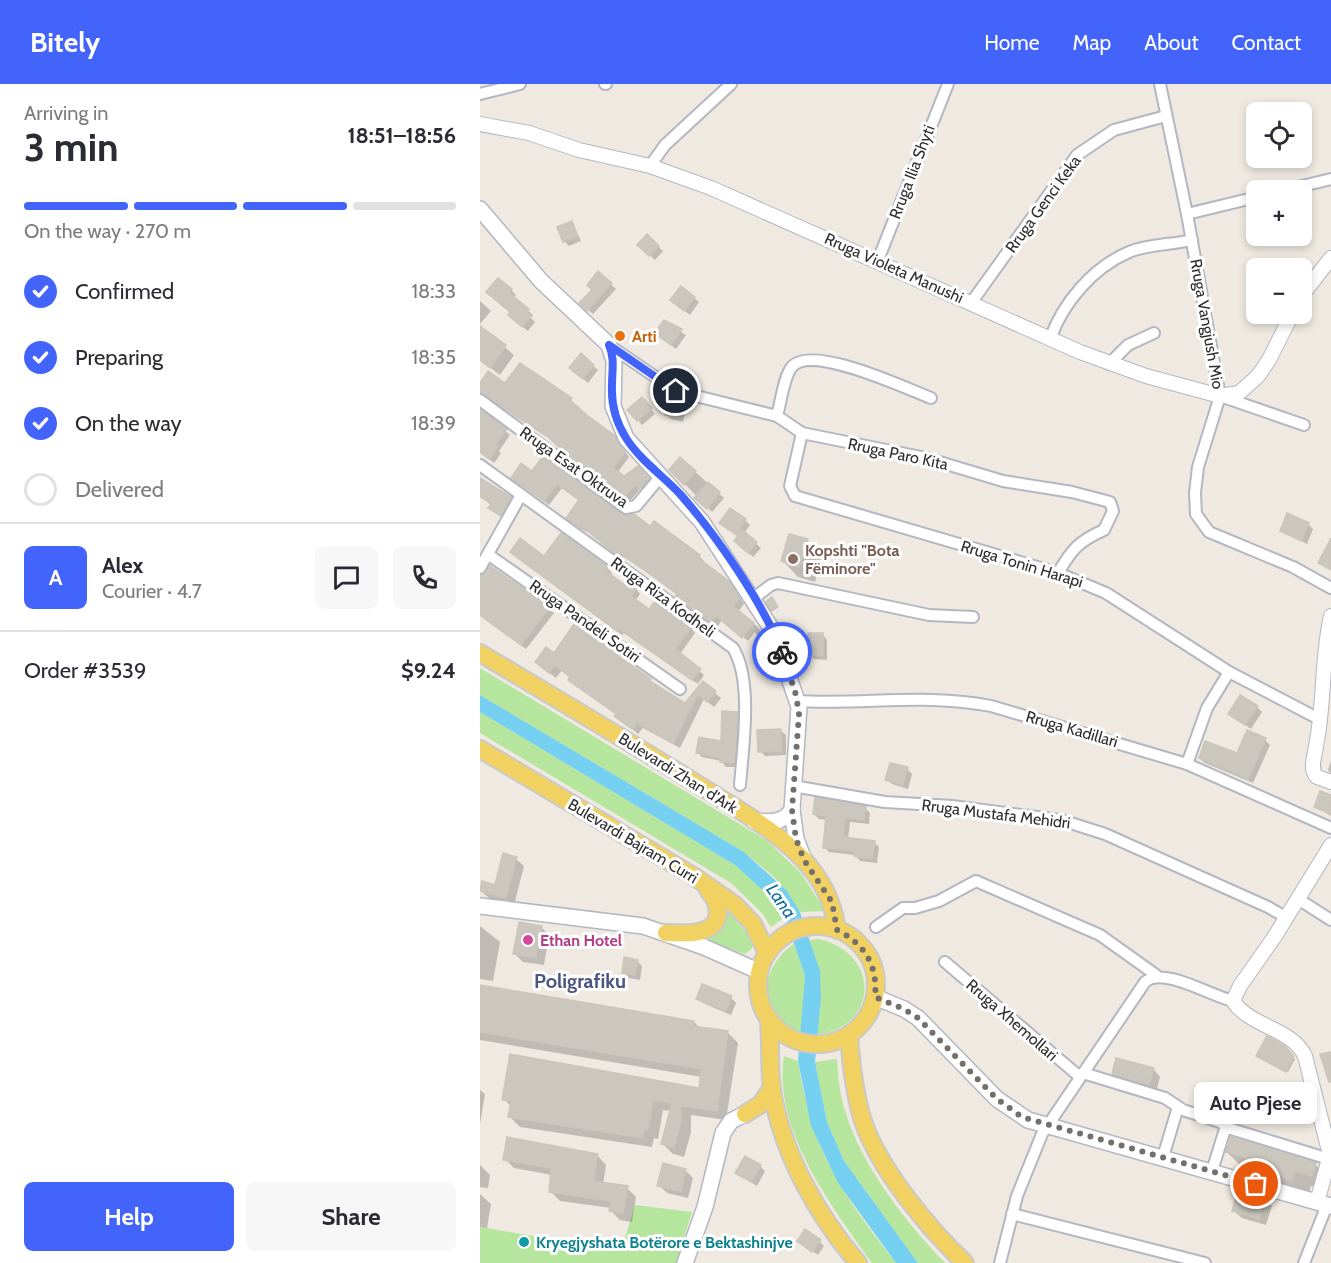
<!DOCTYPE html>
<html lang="en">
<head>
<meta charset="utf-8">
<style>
	body { margin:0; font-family:Cabin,sans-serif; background:#f7f7f7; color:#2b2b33; height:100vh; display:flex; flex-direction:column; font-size:22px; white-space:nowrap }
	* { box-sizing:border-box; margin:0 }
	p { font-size:20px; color:#7c7c81 }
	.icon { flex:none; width:33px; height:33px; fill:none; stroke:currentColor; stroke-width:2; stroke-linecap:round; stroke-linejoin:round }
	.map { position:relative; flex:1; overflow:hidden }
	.drawer { display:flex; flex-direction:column; background:#fff; width:480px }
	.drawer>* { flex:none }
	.fabs { position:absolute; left:766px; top:18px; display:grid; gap:12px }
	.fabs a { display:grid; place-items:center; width:66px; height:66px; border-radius:9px; background:#fff; box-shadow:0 3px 9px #0003; font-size:30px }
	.pin { position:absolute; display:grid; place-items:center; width:51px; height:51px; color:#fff; margin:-26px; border:3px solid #fff; border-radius:50%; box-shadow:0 2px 6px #0007 }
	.courier { position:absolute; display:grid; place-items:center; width:60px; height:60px; margin:-30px; border:4px solid #4264fb; border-radius:50%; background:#fff; color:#222; box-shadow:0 2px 8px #0007 }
	.bubble { position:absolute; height:42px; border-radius:9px; background:#fff; box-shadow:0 3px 9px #0003; font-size:20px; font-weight:700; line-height:42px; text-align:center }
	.summary em { font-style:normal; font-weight:700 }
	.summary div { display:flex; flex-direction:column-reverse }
	.summary { display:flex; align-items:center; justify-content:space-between; height:102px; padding:0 24px }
	h1 { font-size:39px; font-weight:700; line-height:45px }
	.bar { display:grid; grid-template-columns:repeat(4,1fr); gap:9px 6px; align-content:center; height:72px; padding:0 24px }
	.bar i { height:8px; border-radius:4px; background:#e1e1e2 }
	.bar .selected { background:#4264fb }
	.bar p { grid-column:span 4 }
	.line { display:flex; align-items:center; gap:15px; padding:0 24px; border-top:2px solid #e1e1e2 }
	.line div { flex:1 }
	.round { display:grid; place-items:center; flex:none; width:63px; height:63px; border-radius:9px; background:#f7f7f7 }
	ol { padding:0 24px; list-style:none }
	li { display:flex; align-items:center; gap:18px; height:66px }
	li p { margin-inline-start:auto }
	li .icon { padding:6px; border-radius:50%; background:#4264fb; color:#fff; stroke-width:4 }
	li:last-child { color:#7c7c81 }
	li i { width:33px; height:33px; border:3px solid #e1e1e2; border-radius:50% }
	.primary-button { display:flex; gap:12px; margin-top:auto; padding:12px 24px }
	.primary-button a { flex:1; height:69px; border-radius:9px; background:#4264fb; color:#fff; font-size:24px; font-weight:700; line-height:69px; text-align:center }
	.primary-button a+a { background:#f7f7f7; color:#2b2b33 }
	header { display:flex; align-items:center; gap:36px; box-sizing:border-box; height:84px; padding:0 30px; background:#4264fb; color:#fff }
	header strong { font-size:28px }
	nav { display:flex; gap:33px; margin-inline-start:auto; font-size:21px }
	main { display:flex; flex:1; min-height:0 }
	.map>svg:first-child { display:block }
	.green { fill:#b6e59e }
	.water { fill:#75cff0 }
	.shadow { fill:#0003 }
	.building { fill:#cbc7bf; stroke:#cbc5ba; stroke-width:1.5 }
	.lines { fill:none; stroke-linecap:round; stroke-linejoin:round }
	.minor-casing { stroke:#b4b7c1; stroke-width:14 }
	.tertiary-casing { stroke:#b4b7c1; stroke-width:16 }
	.secondary-casing { stroke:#b4b7c1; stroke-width:18 }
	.primary-casing { stroke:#c9c9c9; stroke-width:20 }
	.minor { stroke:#fff; stroke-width:10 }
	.tertiary { stroke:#fff; stroke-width:14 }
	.secondary { stroke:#fff; stroke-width:15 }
	.primary { stroke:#f2d163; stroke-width:16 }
	.done { stroke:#726f6d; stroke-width:6; stroke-dasharray:0 10.8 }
	.route { stroke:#4264fb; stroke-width:8 }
	.food-dot { fill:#e8710a; stroke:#fff; stroke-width:2 }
	.education-dot { fill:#8d6e63; stroke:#fff; stroke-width:2 }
	.hotel-dot { fill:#d1479c; stroke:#fff; stroke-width:2 }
	.culture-dot { fill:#0f9aa8; stroke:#fff; stroke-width:2 }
	.labels { text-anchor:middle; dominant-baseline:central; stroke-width:6; stroke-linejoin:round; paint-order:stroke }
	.street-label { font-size:16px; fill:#2e2e2e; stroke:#fff }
	.food-label { font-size:16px; font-weight:bold; fill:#c56008; stroke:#fff; text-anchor:start }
	.education-label { font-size:16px; font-weight:bold; fill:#785e54; stroke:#fff; text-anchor:start }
	.hotel-label { font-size:16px; font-weight:bold; fill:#b23c85; stroke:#fff; text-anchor:start }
	.culture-label { font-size:16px; font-weight:bold; fill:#0d838f; stroke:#fff; text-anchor:start }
	.water-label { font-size:18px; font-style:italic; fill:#0d6fa3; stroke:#fff }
	.quarter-label { font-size:20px; font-weight:bold; fill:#4d5680; stroke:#fff }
</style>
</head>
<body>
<header>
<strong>Bitely</strong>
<nav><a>Home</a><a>Map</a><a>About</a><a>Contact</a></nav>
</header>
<main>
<section class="drawer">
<div class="summary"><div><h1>3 min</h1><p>Arriving in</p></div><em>18:51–18:56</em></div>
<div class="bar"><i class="selected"></i><i class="selected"></i><i class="selected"></i><i></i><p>On the way · 270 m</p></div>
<ol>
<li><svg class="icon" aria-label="check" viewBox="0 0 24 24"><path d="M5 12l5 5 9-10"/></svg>Confirmed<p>18:33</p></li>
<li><svg class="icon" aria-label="check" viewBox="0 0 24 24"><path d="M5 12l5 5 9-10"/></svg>Preparing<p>18:35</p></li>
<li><svg class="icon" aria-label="check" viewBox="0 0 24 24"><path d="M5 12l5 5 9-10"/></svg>On the way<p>18:39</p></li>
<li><i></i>Delivered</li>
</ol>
<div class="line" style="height:108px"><b class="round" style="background:#4264fb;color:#fff">A</b><div><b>Alex</b><p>Courier · 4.7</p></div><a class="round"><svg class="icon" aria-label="chat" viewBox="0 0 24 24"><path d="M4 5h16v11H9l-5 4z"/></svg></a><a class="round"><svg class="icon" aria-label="phone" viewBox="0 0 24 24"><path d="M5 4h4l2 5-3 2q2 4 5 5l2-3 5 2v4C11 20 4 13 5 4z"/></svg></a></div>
<div class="line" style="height:78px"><div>Order #3539</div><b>$9.24</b></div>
<div class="primary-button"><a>Help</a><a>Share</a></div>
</section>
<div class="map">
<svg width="851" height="1179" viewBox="0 0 851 1179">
	<rect width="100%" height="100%" fill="#efe9e1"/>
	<g class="green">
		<path d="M0,584L286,756L321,789L345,827L320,828L295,794L264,768L0,611Z"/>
		<path d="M0,628L255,781L281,803L305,833L291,843L282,829L251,799L0,649Z"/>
		<path d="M243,822L273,856L272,865L264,870L218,853Z"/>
		<path d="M339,855C400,869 400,942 337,951C342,910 343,895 329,856Z"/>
		<path d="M314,860L325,892L321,949C275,935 278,884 314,860Z"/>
		<path d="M304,972L318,977C331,1066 362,1110 416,1179H392C353,1124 292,1045 304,972Z"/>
		<path d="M357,975C358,994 360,1012 366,1030C382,1082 427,1140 465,1179H438L364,1077L347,1038L335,978Z"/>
		<path d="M155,1121L212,1128L196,1179H0V1143L141,1167Z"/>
	</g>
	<path class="water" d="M0,611L264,768L307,807L320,828L340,887L341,913L335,978L347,1038L364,1077L438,1179H416L358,1099L331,1042L318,977L325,892L305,833L297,819L255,781L0,628Z"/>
	<g class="shadow">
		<path d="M92,139L101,157L89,162L84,157Z"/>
		<path d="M167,152L183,167L175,176L159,161Z"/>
		<path d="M118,189L136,205L113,230L101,219L114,207Z"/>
		<path d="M201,204L219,218L210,231L197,221Z"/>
		<path d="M31,206L36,211L33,214L53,231L51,234L55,238L48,247L34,236L32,228L13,213Z"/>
		<path d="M0,217L11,227L0,240Z"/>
		<path d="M184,238L206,251L196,265L181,253Z"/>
		<path d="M0,242L34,271L20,291L0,276Z"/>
		<path d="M113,282L118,286L108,299L96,288Z"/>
		<path d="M26,301L91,315L94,322L138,358L149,373L138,388L144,394L158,384L173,400L165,408L161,404L150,417L99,379L74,357L7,313L0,315V302Z"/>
		<path d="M201,318L206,322L203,338L191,335L186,330Z"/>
		<path d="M167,320L175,330L162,341L158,336Z"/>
		<path d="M0,326L30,351L19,367L21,369L14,379L0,368Z"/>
		<path d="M64,374L141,432L170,444L219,472L224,477L222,479L254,504L264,520L258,528L277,542L283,550L278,553L275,548L268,557L242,536L237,543L174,492L144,473L143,475L107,446L106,448L93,439L100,417L82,404L69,421L33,394L53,390Z"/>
		<path d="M201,375L244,414L232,428L191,386Z"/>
		<path d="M0,395L35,419L26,435L15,428L12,421L0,413Z"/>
		<path d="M265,436L270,441L264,449L281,464L273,473L260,462L259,453L246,443Z"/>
		<path d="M828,440L833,445L827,460L801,447Z"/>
		<path d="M81,451L127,484L132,489L130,492L145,503L156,505L160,510L155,517L169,527L211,544L215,549L200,570L224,591L218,600L144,549L142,551L32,468L64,474Z"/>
		<path d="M327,457L343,473L335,498L318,493L303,477Z"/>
		<path d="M15,486L74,529L46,565L0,531V492Z"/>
		<path d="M343,551L347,556V576L334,575L329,570Z"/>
		<path d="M288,567L293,572L298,587L284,588L279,583Z"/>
		<path d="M74,571L170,596L205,621L223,599L241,614L234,623L224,615L200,664L163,644L158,650L137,631L96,602L90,596L92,593L82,586L76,594L63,584Z"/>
		<path d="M777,623L782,628L771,645L750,630Z"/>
		<path d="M257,629L262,634L259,683H246L241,677L222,673L218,669L242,659Z"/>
		<path d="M301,647L306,651V671L285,672L280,667Z"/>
		<path d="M785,656L790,661L773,699L725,679L720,674L758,671Z"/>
		<path d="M851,677V690L848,686Z"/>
		<path d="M427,685L432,690L428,705L412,700L407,695Z"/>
		<path d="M851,713V732L836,723Z"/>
		<path d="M385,724L390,729L389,740L370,738L368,755L394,758L399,763L397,779L380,777L375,771L349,768L344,763L348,736L339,735L334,730Z"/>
		<path d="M36,775L44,782L34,821L9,814L1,807L16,803Z"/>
		<path d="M0,842L20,858L13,897L0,895Z"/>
		<path d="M61,843L69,851L64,881L43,878L35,870Z"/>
		<path d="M157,877L162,882L160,896L149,894L144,889Z"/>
		<path d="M0,903L214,938L220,944L248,949L258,959L246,1036L211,1031V1048L204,1073L193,1070L183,1060L191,1027L183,1026L178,1055L174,1054L172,1063L40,1043L30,1033L31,1023L24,1015L220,1005L222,993L0,956Z"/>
		<path d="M251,914L256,919L251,931L223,919L218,915Z"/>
		<path d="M804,964L815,975L808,988L780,974Z"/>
		<path d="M673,985L680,993L676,1008L641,997L634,990Z"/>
		<path d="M0,1006L5,1010L0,1040Z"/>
		<path d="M747,1068L835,1080L851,1096L848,1107L831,1102L828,1112L798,1102L785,1090L763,1084Z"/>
		<path d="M117,1071L126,1081L123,1100L147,1104L156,1113L152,1138L140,1136L131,1127V1124L80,1117L71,1108L72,1091L34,1084L25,1075Z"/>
		<path d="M0,1081L10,1091L8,1104L0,1103Z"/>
		<path d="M280,1082L285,1087L277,1102L257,1089Z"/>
		<path d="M205,1086L213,1094L208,1114L187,1109L179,1101Z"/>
		<path d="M0,1110L11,1120L7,1144L0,1143Z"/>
		<path d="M784,1115L792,1122L786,1141L762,1134L754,1127Z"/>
		<path d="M340,1158L344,1162L338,1171L324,1161Z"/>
	</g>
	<g class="building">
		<path d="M92,137L98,152L83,158L77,143Z"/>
		<path d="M167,150L179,162L169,172L157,161Z"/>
		<path d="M118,187L132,199L107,227L99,219L112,206L107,201Z"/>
		<path d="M18,194L32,205L29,209L49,225L47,228L51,232L42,243L28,231L30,228L6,208Z"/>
		<path d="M201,202L215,213L204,227L190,216Z"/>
		<path d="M184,236L202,245L191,261L174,249Z"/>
		<path d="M0,242L26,261L10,284L0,276Z"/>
		<path d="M101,269L114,281L103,295L89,284Z"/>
		<path d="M40,279L92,314L90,316L108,332L134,351L145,368L133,383L144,392L158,382L169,394L163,401L159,405L156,400L144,413L92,375L68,353L0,309V299L8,287L25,299Z"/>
		<path d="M189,312L202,316L198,334L185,331Z"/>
		<path d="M162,313L172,324L157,337L147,326Z"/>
		<path d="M0,325L27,345L15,361L18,363L9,375L0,368Z"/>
		<path d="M63,372L142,430H154L170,442L174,437L220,471L218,474L249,497L260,514L253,522L274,539L262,554L236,532L231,539L195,513L197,510L167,488L139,469L137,471L101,442L100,444L86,434L99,416L77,400L64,417L31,394L41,379L52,387Z"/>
		<path d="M200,373L216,387L204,401L189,386Z"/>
		<path d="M0,394L31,413L21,432L8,424L11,420L0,412Z"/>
		<path d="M228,398L240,408L227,425L214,414Z"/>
		<path d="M250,424L266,435L260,444L277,458L268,469L254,457L258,452L239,439Z"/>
		<path d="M807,429L829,439L822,457L800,447Z"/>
		<path d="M81,449L128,483L126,487L145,501L148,497L157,504L151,512L169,525L175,517L212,543L195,565L221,585L212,596L139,545L137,547L30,468L40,454L64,472Z"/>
		<path d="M309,450L328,455L319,483L301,477Z"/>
		<path d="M851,454V486L838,479Z"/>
		<path d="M10,482L70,523L41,561L0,531V491Z"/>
		<path d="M292,513L298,523L292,527L285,518Z"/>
		<path d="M94,540L171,595L169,597L205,619L223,597L236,607L227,618L218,610L193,659L157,639L152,645L134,632L136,630L88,596L90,593L75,581L69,589L55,578L66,563L74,569Z"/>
		<path d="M328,549H343V572L327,571Z"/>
		<path d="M289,565L294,583L277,584L276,566Z"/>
		<path d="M760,611L778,622L765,641L748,630Z"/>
		<path d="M242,627L258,628L254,679L240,678V674L216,669L219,653L241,657Z"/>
		<path d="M301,645L302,667L278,668L277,646Z"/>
		<path d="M767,646L786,654L768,695L719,674L725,657L757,669Z"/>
		<path d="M410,679L428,683L423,701L405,696Z"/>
		<path d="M840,707L851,711V730L834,723Z"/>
		<path d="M335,713L386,722L384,736L365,734L363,753L395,757L392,775L374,772V767L343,764L346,732L333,730Z"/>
		<path d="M23,769L37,773L26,814L0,807L2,797L15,801Z"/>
		<path d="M39,838L62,842L56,874L33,870Z"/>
		<path d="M144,873L158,876L155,891L142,889Z"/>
		<path d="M222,900L252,912L246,927L216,915Z"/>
		<path d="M0,901L214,937L213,942L248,947L237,1027L201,1022V1037L194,1064L181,1060L192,1019L173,1016L168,1046L164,1045L162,1054L28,1033L31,1017L22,1016L30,970L219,1004L221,985L0,948Z"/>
		<path d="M787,952L805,962L814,972L806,988L776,972Z"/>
		<path d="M851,968V998H849L840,970Z"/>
		<path d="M636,974L674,984L669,1001L632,990Z"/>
		<path d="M27,1053L118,1070L113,1097L148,1102L143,1130L129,1127L131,1117L69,1108L71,1084L23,1076Z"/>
		<path d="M751,1053L836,1079L832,1092L815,1087L812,1097L780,1087L782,1079L746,1068Z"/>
		<path d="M265,1072L281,1081L271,1098L255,1089Z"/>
		<path d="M183,1079L206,1085L201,1107L177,1102Z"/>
		<path d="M758,1106L785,1113L779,1135L752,1127Z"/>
		<path d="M325,1145L341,1156L332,1168L317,1157Z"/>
	</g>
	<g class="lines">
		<defs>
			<g id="minor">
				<path d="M125,0H126"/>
				<path d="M680,0L707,130L740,312L718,383L715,409L716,430L729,448L813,483L851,504"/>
				<path d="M0,10L40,0"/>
				<path d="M170,82L185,61L251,0"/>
				<path d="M805,106L851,95"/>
				<path d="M707,130L777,113"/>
				<path d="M398,176L468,0"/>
				<path d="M491,219L597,71L634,46L686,32"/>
				<path d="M570,255C583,219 612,184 649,168C668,160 691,161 712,156"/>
				<path d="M130,262L196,307L297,332L322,349L446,374L523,397L592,408L630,418L633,427L624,446C599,457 592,465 578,489"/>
				<path d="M629,280L648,261L674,249"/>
				<path d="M740,312L824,341"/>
				<path d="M0,316L146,424L156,422L181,392"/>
				<path d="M297,332C301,318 303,296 311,284C329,258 427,305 451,314"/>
				<path d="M322,349L310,402L315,412L578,489L626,509L749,588L841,636"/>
				<path d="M0,381L253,564C273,596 263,663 260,701"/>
				<path d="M9,471L200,605"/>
				<path d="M0,484L41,411"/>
				<path d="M274,514L291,501L298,499L449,531L493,533"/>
				<path d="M317,617C382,621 447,609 511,622L707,680L851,744"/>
				<path d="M707,680L727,624L749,588"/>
				<path d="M313,702L405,718L472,722L581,736L625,750L788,823L807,834"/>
				<path d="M818,815L851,836"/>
				<path d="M396,843L423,824H435L459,817L496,797L620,851L676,891"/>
				<path d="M465,878L600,993"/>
				<path d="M603,989L685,1014L703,1026L740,1038L751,1045L849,1075L851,1079"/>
				<path d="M683,1073L698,1023"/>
				<path d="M732,1087L746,1042"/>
				<path d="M532,1130L725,1179"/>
				<path d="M520,1179L537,1112L562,1050L665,898C683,882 731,912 753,917"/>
				<path d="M824,1179L847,1121"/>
			</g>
			<g id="tertiary">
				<path d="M0,40L49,49L99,66L170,82L231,104L600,268L666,292L740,312L759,309L778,292L789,276L812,230"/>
				<path d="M822,211L851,174"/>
				<path d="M851,532C841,575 845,618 836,662C835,672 829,685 837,693L851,698"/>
				<path d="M837,1118L849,1075V1067L825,972C812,944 770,943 753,917L760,902L795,852L851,761"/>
			</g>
			<g id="secondary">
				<path d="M0,125L61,197L129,261L134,277L133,322L146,354L222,438L293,547L319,623L312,726L316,755L324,776"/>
				<path d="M274,737C290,738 302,740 312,726"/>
				<path d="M0,822L163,842L224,863L278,887"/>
				<path d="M395,913L424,925L438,934L517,1015L548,1036L851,1122"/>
				<path d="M205,1179L225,1123L243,1049L251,1037L265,1030"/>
			</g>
			<g id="primary">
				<path d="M0,569C72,612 143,654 214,698C250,721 292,743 322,774C342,795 353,817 357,846"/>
				<path d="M0,665L215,793L255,821L273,840L287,869"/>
				<circle cx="337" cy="901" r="59"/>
				<path d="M186,849C198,849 214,851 225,846C244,839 239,818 228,806"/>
				<path d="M289,937C291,960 289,984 292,1006C302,1069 337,1131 378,1179"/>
				<path d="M369,951C371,980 374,1009 383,1037C399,1085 449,1145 485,1179"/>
				<path d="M265,1030L281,1020L292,1003"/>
			</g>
		</defs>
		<use href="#minor" class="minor-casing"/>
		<use href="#tertiary" class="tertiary-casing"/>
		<use href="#secondary" class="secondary-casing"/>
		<use href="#primary" class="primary-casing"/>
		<use href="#minor" class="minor"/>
		<use href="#tertiary" class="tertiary"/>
		<use href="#secondary" class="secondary"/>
		<use href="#primary" class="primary"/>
	</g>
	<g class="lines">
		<path class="done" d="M302,568L316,611L319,630L312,726L316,755L324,776L352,818L357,846C385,860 398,882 395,913L424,925L438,934L517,1015L542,1033L776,1100"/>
		<path class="route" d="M196,307L129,261C135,275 132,286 132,301C131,320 136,338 146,354C160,376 182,391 200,410C236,451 282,517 302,568"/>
	</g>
	<circle class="food-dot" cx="140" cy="252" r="6"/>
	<circle class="education-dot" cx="313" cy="475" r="6"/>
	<circle class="hotel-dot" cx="48" cy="856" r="6"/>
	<circle class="culture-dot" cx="44" cy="1158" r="6"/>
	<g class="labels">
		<g class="street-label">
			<text transform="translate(432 88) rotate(-69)">Rruga Ilia Shyti</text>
			<text transform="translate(563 120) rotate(-54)">Rruga Genci Keka</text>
			<text transform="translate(414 184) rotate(24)">Rruga Violeta Manushi</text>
			<text transform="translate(727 240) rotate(80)">Rruga Vangjush Mio</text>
			<text transform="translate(418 370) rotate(12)">Rruga Paro Kita</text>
			<text transform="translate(94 383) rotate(35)">Rruga Esat Oktruva</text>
			<text transform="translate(542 480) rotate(17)">Rruga Tonin Harapi</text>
			<text transform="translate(183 513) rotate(36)">Rruga Riza Kodheli</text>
			<text transform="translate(105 537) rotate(35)">Rruga Pandeli Sotiri</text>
			<text transform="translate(592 645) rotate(16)">Rruga Kadillari</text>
			<text transform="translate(198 689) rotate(32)">Bulevardi Zhan d'Ark</text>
			<text transform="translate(516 730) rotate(7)">Rruga Mustafa Mehidri</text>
			<text transform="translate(153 757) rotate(31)">Bulevardi Bajram Curri</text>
			<text transform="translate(532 936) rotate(41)">Rruga Xhemollari</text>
		</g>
		<g class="food-label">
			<text x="152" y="252">Arti</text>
		</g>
		<g class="education-label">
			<text x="325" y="466">Kopshti "Bota<tspan x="325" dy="18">Fëminore"</tspan></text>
		</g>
		<g class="hotel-label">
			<text x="60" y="856">Ethan Hotel</text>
		</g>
		<g class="culture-label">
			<text x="56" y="1158">Kryegjyshata Botërore e Bektashinjve</text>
		</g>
		<g class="water-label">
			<text transform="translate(301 817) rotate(55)">Lana</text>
		</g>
		<g class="quarter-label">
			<text x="100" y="897">Poligrafiku</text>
		</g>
	</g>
</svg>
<div class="fabs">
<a><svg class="icon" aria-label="locate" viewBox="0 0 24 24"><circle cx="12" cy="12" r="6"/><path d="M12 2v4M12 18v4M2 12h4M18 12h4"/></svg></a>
<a>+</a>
<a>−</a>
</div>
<div class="pin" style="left:776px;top:1100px;background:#ea580c"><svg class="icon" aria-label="bag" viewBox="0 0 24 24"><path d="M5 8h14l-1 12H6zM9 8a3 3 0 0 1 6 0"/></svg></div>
<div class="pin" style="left:196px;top:307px;background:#1f2937"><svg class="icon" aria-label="home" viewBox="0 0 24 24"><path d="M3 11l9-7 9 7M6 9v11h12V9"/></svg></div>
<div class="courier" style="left:302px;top:568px"><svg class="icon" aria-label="bike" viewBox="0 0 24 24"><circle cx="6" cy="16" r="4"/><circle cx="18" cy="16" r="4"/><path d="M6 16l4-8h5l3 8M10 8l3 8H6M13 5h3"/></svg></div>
<div class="bubble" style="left:714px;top:998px;width:123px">Auto Pjese</div>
</div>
</main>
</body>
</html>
